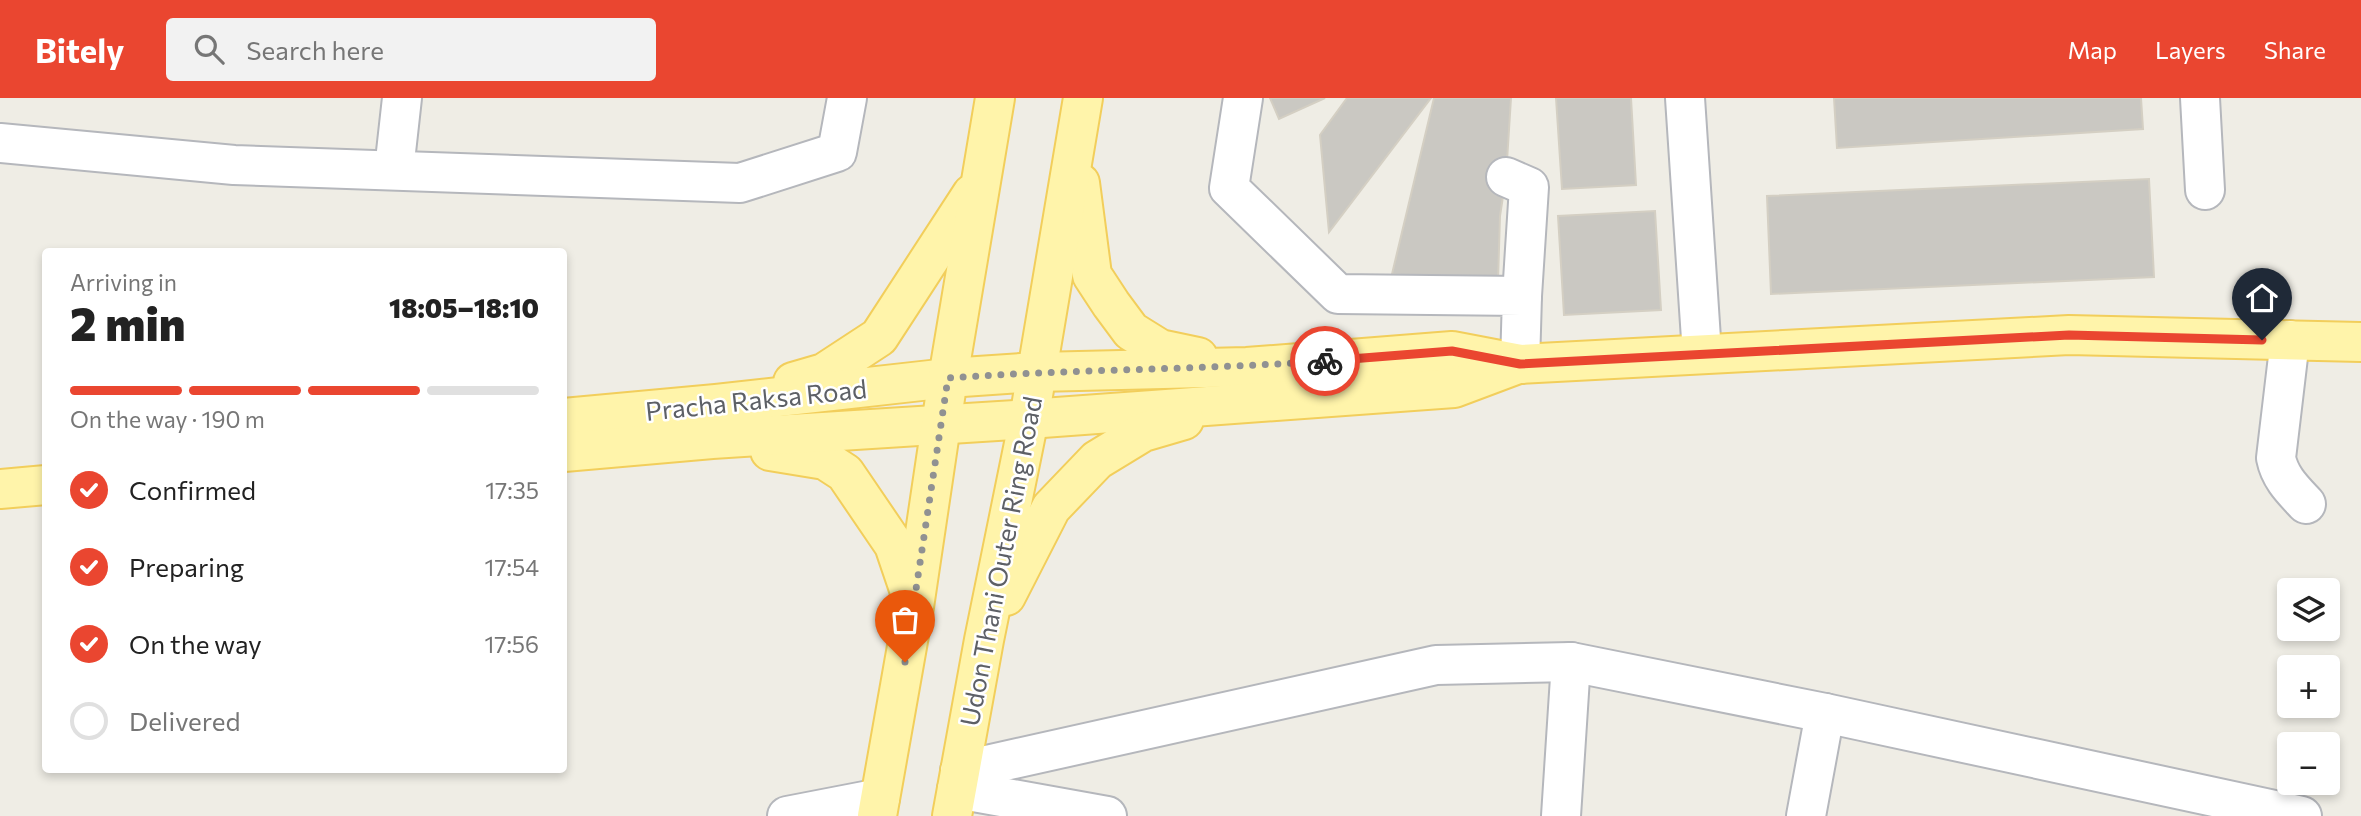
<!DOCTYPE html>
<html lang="en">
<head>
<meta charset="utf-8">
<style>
	body { margin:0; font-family:Commissioner,sans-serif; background:#f2f2f2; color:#222; height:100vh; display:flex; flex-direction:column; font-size:26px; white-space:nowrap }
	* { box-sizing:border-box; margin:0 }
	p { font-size:23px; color:#767676 }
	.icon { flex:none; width:38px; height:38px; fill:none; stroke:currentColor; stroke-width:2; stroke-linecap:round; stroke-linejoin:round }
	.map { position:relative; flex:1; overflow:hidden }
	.sheet { position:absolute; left:42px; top:150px; width:525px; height:525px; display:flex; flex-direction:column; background:#fff; border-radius:7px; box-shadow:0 4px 10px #0003 }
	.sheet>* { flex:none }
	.controls { position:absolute; left:2277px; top:480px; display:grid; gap:14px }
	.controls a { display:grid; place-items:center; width:63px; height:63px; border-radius:7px; background:#fff; box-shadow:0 4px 10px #0003; font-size:35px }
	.pin { position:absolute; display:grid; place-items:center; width:60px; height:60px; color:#fff; margin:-72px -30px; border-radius:50% 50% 50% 0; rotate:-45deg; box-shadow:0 0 7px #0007 }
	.pin .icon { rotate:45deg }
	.courier { position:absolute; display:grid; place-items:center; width:70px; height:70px; margin:-35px; border:5px solid #ea4630; border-radius:50%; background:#fff; color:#222; box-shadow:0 2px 9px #0007 }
	.headline em { font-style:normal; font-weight:800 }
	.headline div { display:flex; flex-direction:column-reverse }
	.headline { display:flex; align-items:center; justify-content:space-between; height:119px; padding:0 28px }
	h1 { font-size:46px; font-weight:800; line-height:52px }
	.bar { display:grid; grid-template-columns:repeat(4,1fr); gap:10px 7px; align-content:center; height:84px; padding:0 28px }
	.bar i { height:9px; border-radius:5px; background:#e0e0e0 }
	.bar .current { background:#ea4630 }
	.bar p { grid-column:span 4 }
	ol { padding:0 28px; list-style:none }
	li { display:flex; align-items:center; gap:21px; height:77px }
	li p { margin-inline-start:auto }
	li .icon { padding:7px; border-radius:50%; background:#ea4630; color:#fff; stroke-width:4 }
	li:last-child { color:#767676 }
	li i { width:38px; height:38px; border:4px solid #e0e0e0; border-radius:50% }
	header { display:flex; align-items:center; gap:42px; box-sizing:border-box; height:98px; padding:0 35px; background:#ea4630; color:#fff }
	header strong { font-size:33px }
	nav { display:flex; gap:38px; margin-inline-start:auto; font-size:24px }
	.search { width:490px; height:63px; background:#f2f2f2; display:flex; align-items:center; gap:18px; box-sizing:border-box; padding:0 24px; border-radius:7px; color:#767676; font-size:26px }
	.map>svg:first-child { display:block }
	.building { fill:#cac8c2; stroke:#d4cfc3; stroke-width:2 }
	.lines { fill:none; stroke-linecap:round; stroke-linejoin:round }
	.minor-casing { stroke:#b5b7bc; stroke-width:42 }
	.major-casing { stroke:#f2ce5b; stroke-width:42 }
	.minor { stroke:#fff; stroke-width:38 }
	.major { stroke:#fff4aa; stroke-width:38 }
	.done { stroke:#909192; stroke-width:7; stroke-dasharray:0 12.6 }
	.route { stroke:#ea4630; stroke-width:9 }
	.labels { text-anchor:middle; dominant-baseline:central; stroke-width:5; stroke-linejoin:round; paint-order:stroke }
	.street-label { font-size:26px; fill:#5d6066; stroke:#fff }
</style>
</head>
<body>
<header>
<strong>Bitely</strong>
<div class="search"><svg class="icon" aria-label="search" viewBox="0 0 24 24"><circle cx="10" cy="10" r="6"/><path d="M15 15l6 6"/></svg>Search here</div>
<nav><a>Map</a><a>Layers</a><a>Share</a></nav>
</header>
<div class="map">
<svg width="2361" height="718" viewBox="0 0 2361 718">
	<rect width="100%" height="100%" fill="#efede5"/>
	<g class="building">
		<path d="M1270,0H1325L1279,21Z"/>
		<path d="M1347,0H1431L1329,134L1320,37Z"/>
		<path d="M1434,0H1511L1506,79L1500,118L1498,183L1449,182L1392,176Z"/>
		<path d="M1556,0H1631L1636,87L1562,91Z"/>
		<path d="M1834,0H2141L2143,31L1837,50Z"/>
		<path d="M2149,81L2154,179L1771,196L1767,98Z"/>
		<path d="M1655,113L1661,212L1564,217L1558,118Z"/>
	</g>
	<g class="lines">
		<defs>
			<g id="minor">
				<path d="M1243,0L1229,90L1338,196L1522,198L1520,266"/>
				<path d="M1685,0L1702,256"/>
				<path d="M2200,0L2205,92"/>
				<path d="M0,45L234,67L740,85L837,54L847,0"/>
				<path d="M394,72L402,0"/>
				<path d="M1506,79L1529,89L1522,198"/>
				<path d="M2290,242L2276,360C2280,380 2293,392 2306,406"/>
				<path d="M960,673L1436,567L1571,564L1825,615L2302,718"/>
				<path d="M957,691L1107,718"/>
				<path d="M787,718L880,700"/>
				<path d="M1561,718L1571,564"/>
				<path d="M1806,718L1825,615"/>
			</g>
			<g id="major">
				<path d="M1080,85L1092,177L1111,206L1131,233L1160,251L1198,259"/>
				<path d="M793,284L824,275L879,239L972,96"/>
				<path d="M564,320L716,306L948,280L1037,274L1247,269L1452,253L1520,266L2069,237L2361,244"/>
				<path d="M770,353L825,362L845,375L894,447L912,500"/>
				<path d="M564,354L712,341L1029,321L1454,290L1518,266"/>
				<path d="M0,391L46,387"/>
				<path d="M1006,498L1051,410L1097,362L1143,334L1184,322"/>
				<path d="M877,718L914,509L948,280L995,0"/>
				<path d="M952,718L984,542L1029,321L1083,0"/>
			</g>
		</defs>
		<use href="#minor" class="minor-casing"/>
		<use href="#major" class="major-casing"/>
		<use href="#minor" class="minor"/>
		<use href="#major" class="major"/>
	</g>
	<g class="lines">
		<path class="done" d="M905,564L948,280C1073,271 1199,272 1325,263"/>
		<path class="route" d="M1325,263L1452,253L1520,266L2069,237L2262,242"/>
	</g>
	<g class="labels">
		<g class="street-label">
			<text transform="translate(756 301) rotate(-6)">Pracha Raksa Road</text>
			<text transform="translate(1000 463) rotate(-79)">Udon Thani Outer Ring Road</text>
		</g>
	</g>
</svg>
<div class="controls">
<a><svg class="icon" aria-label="layers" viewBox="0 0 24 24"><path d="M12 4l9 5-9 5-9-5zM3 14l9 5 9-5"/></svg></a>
<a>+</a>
<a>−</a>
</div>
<div class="pin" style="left:905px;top:564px;background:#ea580c"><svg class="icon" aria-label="bag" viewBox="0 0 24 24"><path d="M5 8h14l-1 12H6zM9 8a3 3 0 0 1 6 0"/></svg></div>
<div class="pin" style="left:2262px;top:242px;background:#1f2937"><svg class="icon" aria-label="home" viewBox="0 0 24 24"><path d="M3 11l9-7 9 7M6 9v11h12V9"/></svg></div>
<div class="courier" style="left:1325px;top:263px"><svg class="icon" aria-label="bike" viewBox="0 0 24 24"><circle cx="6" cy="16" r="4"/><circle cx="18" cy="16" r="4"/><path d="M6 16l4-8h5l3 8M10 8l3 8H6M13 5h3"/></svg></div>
<section class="sheet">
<div class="headline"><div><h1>2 min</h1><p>Arriving in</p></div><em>18:05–18:10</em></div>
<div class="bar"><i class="current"></i><i class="current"></i><i class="current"></i><i></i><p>On the way · 190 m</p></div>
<ol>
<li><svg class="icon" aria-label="check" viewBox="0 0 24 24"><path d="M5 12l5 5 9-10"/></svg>Confirmed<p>17:35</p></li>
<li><svg class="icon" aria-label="check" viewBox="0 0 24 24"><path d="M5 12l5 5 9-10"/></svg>Preparing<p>17:54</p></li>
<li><svg class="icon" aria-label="check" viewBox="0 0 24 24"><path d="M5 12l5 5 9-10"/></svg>On the way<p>17:56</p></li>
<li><i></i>Delivered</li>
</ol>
</section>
</div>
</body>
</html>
